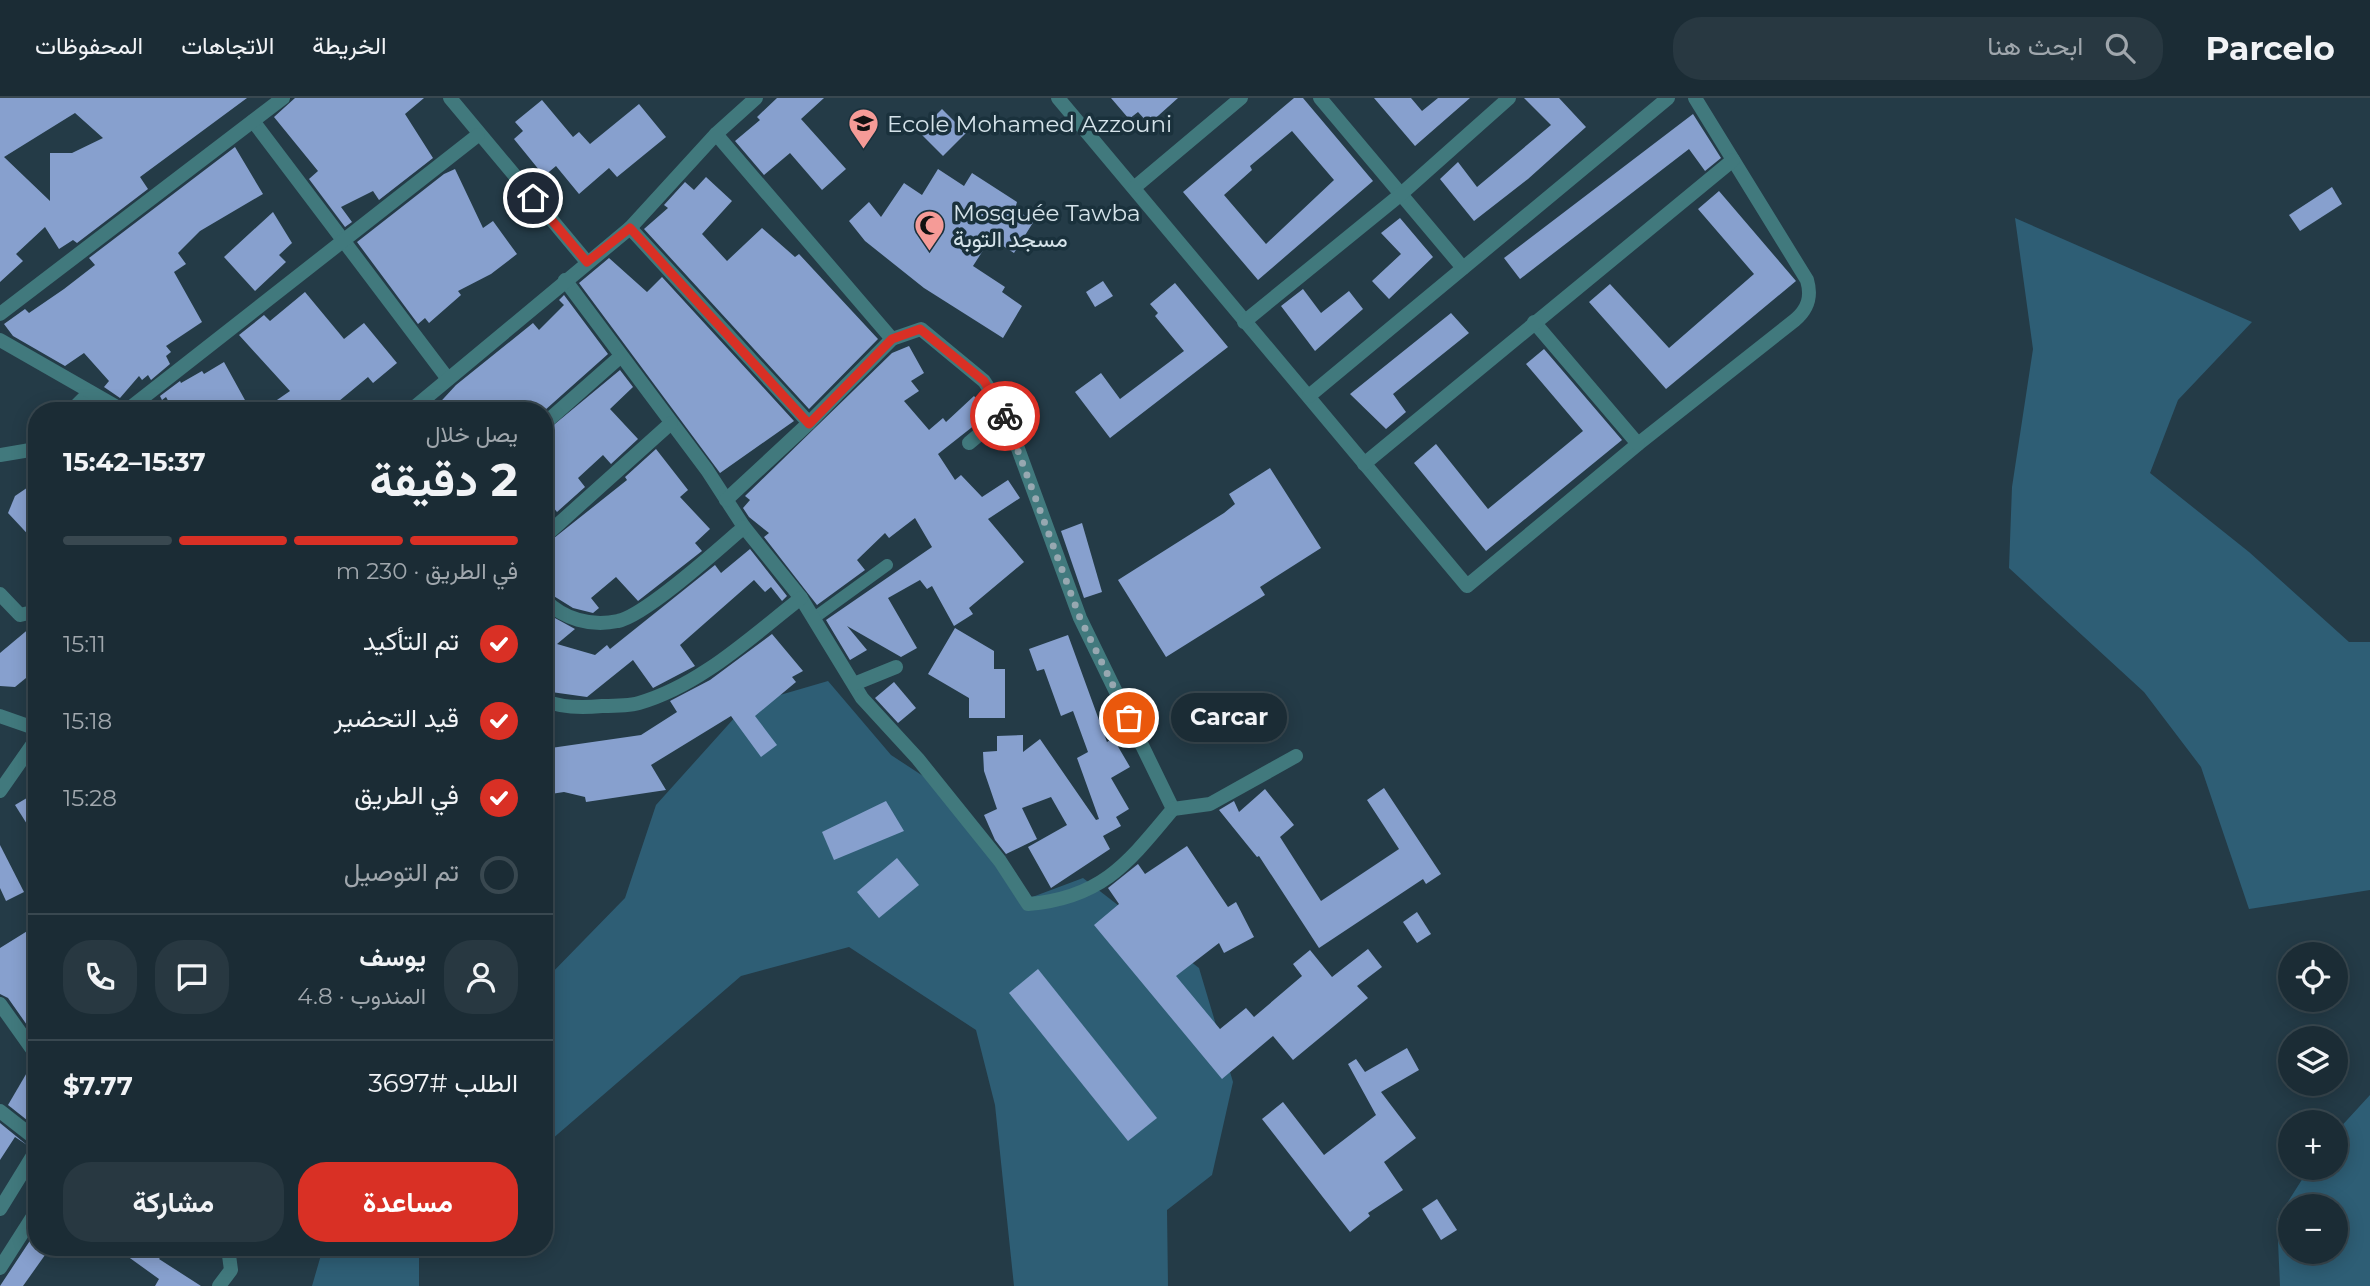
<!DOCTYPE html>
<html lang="ar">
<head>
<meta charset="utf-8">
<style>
	body { margin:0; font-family:Montserrat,Vazirmatn,sans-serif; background:#283841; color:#f1f3f6; direction:rtl; height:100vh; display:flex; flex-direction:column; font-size:26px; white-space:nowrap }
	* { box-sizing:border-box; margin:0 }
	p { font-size:23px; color:#a0a7ad }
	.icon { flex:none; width:38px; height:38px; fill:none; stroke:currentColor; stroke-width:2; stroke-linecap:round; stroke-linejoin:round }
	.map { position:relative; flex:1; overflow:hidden; direction:ltr }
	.sheet { position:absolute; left:28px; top:304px; width:525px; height:854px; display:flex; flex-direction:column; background:#1b2c35; border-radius:28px; box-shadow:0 4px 18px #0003,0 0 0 2px #394850; direction:rtl }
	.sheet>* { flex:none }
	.controls { position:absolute; left:2278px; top:844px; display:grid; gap:14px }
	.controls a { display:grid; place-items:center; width:70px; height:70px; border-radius:50%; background:#1b2c35; box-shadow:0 4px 18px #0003,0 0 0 2px #394850; font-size:35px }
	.pin { position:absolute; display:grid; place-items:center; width:60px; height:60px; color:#fff; margin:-30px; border:4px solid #fff; border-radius:50%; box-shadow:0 2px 7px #0007 }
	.courier { position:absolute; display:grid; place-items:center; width:70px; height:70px; margin:-35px; border:5px solid #d93025; border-radius:50%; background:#fff; color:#222; box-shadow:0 2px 9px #0007 }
	.bubble { position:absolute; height:49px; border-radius:24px; background:#1b2c35; box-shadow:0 4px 18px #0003,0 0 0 2px #394850; font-size:23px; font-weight:700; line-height:49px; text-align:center; direction:rtl }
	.headline em { font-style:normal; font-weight:700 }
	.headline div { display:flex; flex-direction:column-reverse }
	.headline { display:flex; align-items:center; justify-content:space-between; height:119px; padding:0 35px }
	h1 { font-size:46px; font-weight:700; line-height:52px }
	.bar { display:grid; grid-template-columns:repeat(4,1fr); gap:10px 7px; align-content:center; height:84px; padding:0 35px }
	.bar i { height:9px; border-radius:5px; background:#394850 }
	.bar .active { background:#d93025 }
	.bar p { grid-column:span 4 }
	.line { display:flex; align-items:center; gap:18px; padding:0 35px; border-top:2px solid #394850 }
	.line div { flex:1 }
	.round { display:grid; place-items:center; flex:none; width:74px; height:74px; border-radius:28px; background:#283841 }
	ol { padding:0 35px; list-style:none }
	li { display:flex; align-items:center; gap:21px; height:77px }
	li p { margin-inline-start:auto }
	li .icon { padding:7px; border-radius:50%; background:#d93025; color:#fff; stroke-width:4 }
	li:last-child { color:#a0a7ad }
	li i { width:38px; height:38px; border:4px solid #394850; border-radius:50% }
	.primary-button { display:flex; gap:14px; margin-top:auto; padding:14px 35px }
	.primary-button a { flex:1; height:80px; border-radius:28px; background:#d93025; color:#fff; font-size:28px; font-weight:700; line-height:80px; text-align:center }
	.primary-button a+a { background:#283841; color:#f1f3f6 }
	header { display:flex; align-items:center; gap:42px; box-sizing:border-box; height:98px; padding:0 35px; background:#1b2c35; border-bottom:2px solid #394850 }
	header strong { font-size:33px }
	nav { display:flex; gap:38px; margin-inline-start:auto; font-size:24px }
	.search { width:490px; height:63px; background:#283841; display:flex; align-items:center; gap:18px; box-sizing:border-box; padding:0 24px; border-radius:28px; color:#a0a7ad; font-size:26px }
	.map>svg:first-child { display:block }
	.green { fill:#2e5e75; fill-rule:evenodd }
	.building { fill:#87a0ce; fill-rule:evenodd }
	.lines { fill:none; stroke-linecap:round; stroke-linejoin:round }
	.service { stroke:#41797d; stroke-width:12 }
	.minor { stroke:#41797d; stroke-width:14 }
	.tertiary { stroke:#41797d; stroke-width:14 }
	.done { stroke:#97a8b1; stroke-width:7; stroke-dasharray:0 12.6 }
	.route { stroke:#d93025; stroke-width:9 }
	.labels { text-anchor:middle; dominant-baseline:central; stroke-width:7; stroke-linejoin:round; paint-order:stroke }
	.poi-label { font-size:23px; fill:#d5e3ea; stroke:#1a313c; text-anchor:start }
</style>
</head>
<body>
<header>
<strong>Parcelo</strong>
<div class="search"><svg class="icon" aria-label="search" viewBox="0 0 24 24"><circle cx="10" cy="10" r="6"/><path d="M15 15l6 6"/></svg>ابحث هنا</div>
<nav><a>الخريطة</a><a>الاتجاهات</a><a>المحفوظات</a></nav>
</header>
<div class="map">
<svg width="2370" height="1188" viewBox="0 0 2370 1188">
	<rect width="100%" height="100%" fill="#243b47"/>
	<g class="green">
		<path d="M2015,120L2252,224L2178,302L2150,375L2249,454L2349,544H2370V792L2249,811L2201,669L2144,594L2009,470L2012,389L2033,251Z"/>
		<path d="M828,583L891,657L949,695L1019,804L1083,780L1199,870L1233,984L1212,1077L1167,1112L1168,1188H1014L995,1007L976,932L849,849L741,878L544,1048V883L625,800L656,707L746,607Z"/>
		<path d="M2370,997V1188H2280L2277,1121L2310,1069H2336V1034ZM2291,1108H2336V1153H2291Z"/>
		<path d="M323,1150H425L419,1155V1188H312Z"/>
	</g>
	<g class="building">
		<path d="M0,0H247L140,79L148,91L77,145L73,142L59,151L45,129L16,156L23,163L0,184ZM75,15L103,40L72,55H50V103L4,59Z"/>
		<path d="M295,0H424L405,16L433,60L379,102L373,93L341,109L352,124L345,129L309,81L318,73L274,19Z"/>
		<path d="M777,0H824L801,21L846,71L822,92L790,55L764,77L735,43L760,22L757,19Z"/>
		<path d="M1111,0H1178L1149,26L1138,14L1129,21Z"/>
		<path d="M1294,0H1303L1373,83L1258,182L1183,94ZM1292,33L1334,82L1266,146L1224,97L1252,72L1250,68Z"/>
		<path d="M1374,0H1411L1422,13L1438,0H1470L1415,48Z"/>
		<path d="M1524,0H1559L1586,29L1528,81L1474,123L1440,81L1458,64L1477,89L1551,27Z"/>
		<path d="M542,2L573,39L579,34L590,46L639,6L666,39L617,79L609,70L579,96L556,68L544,78L514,41L523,33L515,24Z"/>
		<path d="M942,11L966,35L943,58L919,34Z"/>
		<path d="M1693,16L1721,60L1705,73L1689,51L1520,181L1504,160Z"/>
		<path d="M235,49L263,96L200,133L178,155L186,166L174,174L202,224L166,248L171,254L166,258L170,266L151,282L148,277L142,282L139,278L120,300L104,289L109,283L84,255L65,268L13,238L4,226L25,211L29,215L64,191L95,167L89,160Z"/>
		<path d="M455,71L483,130L493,123L517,156L491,176L458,193L461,197L429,225L425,220L418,226L357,144L444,76Z"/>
		<path d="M938,71L964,88L972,75L1017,104L1015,111L1034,123L1014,155L991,140L973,168L1005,189L1002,194L1022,208L1003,240L924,190L865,143L849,123L869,104L881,119L904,85L922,97Z"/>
		<path d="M706,79L732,103L702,136L727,163L762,130L795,159L799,156L878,241L809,311L644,131L668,110L664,107L685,84L694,92Z"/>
		<path d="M2332,89L2342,106L2300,133L2289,117Z"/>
		<path d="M1719,93L1796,183L1666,291L1589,204L1610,186L1669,250L1754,176L1698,111Z"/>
		<path d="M273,114L292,145L279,157L286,164L255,193L224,159Z"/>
		<path d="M1400,120L1433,159L1389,201L1372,183L1401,156L1381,135Z"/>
		<path d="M609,160L647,194L662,179L794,323L720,375L579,185Z"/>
		<path d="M1103,183L1113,198L1095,209L1086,194Z"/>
		<path d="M1175,185L1228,249L1110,340L1075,294L1101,275L1120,301L1184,253L1155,218L1158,215L1150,206Z"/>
		<path d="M1303,191L1321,215L1349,193L1363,211L1315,253L1281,208Z"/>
		<path d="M305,194L344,241L364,225L397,265L373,285L368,279L327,313H261L290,293L239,237L264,217L270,223Z"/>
		<path d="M564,197L608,256L544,313H432L456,287L533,225L539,232L564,207L559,202Z"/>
		<path d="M1451,215L1469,235L1393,296L1406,314L1386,331L1350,296Z"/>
		<path d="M909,248L924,275L911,283L919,293L904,303L929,332L943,320L946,324L974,298L990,315L938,356L955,382L961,377L982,399L1008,382L1020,400L988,421L1024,464L969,510L973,516L954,528L932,488L927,491L920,482L888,500L917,550L901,559L847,528L867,552L850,562L826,522L932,449L915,420L889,440L885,435L857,462L865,472L817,507L764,439L769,435L749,419L743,410L750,402L745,398L892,255Z"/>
		<path d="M1544,251L1622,342L1486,453L1414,365L1436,346L1488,411L1583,333L1526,266Z"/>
		<path d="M224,264L251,313H174L166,299L162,302L160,298L180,283L181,285L202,273L204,276Z"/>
		<path d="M620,272L633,289L610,311L638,341L611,366L603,357L578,380L585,389L557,414L544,398V335Z"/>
		<path d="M656,351L688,392L680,399L710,431L695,445L702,453L638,503L616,479L591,500L599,510L593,515L573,510L544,492V473L554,465L544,455V448L627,382L625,379Z"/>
		<path d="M1270,370L1321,450L1260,489L1265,497L1166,559L1118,482L1224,415L1235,406L1229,396Z"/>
		<path d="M37,383V446L8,415L15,398Z"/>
		<path d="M1082,425L1102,494L1084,500L1061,433Z"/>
		<path d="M750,451L787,498L782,503L771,489L765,494L754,482L680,547L695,568L653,590L633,562L587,599L544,593V514L575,531L557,546L595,557L607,547L610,551L715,467L721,475Z"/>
		<path d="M37,524V571L15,589L0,588V555Z"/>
		<path d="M955,530L994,553V571H1005V620H969V600L928,576Z"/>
		<path d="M772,536L803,573L792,579L796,584L755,618L777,647L761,659L731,618L651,667L666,692L586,704L585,699L564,694L544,697V651L641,637L677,614L670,603L710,582Z"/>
		<path d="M1068,537L1107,644L1113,640L1130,669L1111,680L1129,711L1116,719L1121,728L1103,738L1110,751L1051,790L1028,749L1067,727L1051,699L1022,710L1037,741L1006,756L995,742L984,717L997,711L984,673L983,654L997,653V638L1023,637V654L1040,641L1096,722L1099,721L1077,660L1088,654L1073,613L1061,618L1044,571L1037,573L1029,551Z"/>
		<path d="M894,584L916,610L898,625L875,600Z"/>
		<path d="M1384,690L1441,776L1426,786L1423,781L1319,850L1259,758L1257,759L1219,712L1234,703L1239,714L1265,691L1294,727L1280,739L1321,803L1399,751L1367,702Z"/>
		<path d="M37,694V742L15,707Z"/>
		<path d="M886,703L904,733L834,762L822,734Z"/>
		<path d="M0,747L24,794L6,803L0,790Z"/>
		<path d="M1187,748L1228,809L1236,804L1254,839L1224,855L1219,845L1176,878L1220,931L1246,910L1254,919L1302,878L1293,866L1310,852L1332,879L1368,851L1382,869L1357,888L1368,900L1293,962L1273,938L1222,981L1094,827L1119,806L1108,790L1138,766L1145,776Z"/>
		<path d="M897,760L919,787L879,820L857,794Z"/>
		<path d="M1417,814L1431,836L1417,845L1403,824Z"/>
		<path d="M37,827V935L34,937L8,900L0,896V850Z"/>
		<path d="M1038,871L1157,1020L1128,1043L1009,895Z"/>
		<path d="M1407,950L1419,972L1381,994L1416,1040L1384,1064L1403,1092L1368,1115L1370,1118L1350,1134L1262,1021L1283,1004L1324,1057L1376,1017L1348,966L1356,961L1365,974Z"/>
		<path d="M32,966L37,967V1030L8,1007Z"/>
		<path d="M0,1025L27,1047L15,1039L0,1062Z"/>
		<path d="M1437,1101L1457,1132L1441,1142L1422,1111Z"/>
		<path d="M37,1132V1150H50L23,1188H0Z"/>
		<path d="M116,1150H168L159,1161L201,1188H155L159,1181Z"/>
	</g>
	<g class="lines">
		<path class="service" d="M814,520L887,467"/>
		<g class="minor">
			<path d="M450,0L587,164"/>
			<path d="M1058,0L1467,488L1638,346L1795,222C1808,211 1812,199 1807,182L1695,0"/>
			<path d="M1320,0L1463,170"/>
			<path d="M253,23L448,281"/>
			<path d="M1135,89L1241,0"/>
			<path d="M630,130L809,325"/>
			<path d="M565,182L707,372L744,429L801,500L862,600L918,661L1000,763L1028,806C1102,800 1128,765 1173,711L1080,520L1005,315L984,283L921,231L892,241L716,36"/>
			<path d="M1244,224L1400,97L1509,0"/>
			<path d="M1534,224L1638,346"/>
			<path d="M1309,298L1668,0"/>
			<path d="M71,313L90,294"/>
			<path d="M126,313L478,37"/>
			<path d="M410,313L630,130L716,36L756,0"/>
			<path d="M544,326L621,258"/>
			<path d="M969,345L1005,315"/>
			<path d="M0,357L36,351"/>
			<path d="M1364,366L1733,62"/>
			<path d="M726,402L809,325L892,241"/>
			<path d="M544,439L671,325"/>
			<path d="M0,496L20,517L37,513"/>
			<path d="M544,501C563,521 591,529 618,523C645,518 720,450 744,429"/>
			<path d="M854,586L896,569"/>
			<path d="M544,602C561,610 583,610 602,608C614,608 628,608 639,605C701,587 752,538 801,500"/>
			<path d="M0,618L37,631"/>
			<path d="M1173,711L1210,706L1296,658"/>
			<path d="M0,906L37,958"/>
			<path d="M0,1013L37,1042"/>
			<path d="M0,1111L37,1051"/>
			<path d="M0,1170L37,1112"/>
			<path d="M219,1188L231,1172L228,1150"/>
		</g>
		<g class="tertiary">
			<path d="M0,216L283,0"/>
			<path d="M0,242L124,313"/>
			<path d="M0,693L37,640"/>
		</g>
	</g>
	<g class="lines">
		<path class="done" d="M1005,318L1080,520L1129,620"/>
		<path class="route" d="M533,100L587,164L630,130L809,326L892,241L920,231L984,283L1005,318"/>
	</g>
	<defs>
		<symbol id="school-pin" viewBox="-11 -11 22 30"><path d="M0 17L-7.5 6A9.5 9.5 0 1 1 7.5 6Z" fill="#f59b97" stroke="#1a313c"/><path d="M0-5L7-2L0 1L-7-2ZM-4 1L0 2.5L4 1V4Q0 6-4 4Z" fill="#111"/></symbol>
		<symbol id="mosque-pin" viewBox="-11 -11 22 30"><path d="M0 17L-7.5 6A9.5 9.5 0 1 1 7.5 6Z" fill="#f59b97" stroke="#1a313c"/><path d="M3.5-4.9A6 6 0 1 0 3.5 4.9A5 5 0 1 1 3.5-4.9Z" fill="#111"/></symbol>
	</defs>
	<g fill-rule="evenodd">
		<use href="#school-pin" x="846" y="8" width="35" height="47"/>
		<use href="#mosque-pin" x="912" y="110" width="35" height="47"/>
	</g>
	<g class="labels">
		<g class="poi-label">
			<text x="887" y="26">Ecole Mohamed Azzouni</text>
			<text x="953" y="115">Mosquée Tawba<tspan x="953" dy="26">مسجد التوبة</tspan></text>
		</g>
	</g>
</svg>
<div class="controls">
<a><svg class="icon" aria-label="locate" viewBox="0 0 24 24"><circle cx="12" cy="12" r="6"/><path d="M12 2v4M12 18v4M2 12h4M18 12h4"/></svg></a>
<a><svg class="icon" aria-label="layers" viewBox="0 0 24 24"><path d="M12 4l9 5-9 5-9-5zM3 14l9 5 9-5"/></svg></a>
<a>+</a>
<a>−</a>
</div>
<div class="pin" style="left:1129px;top:620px;background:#ea580c"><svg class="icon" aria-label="bag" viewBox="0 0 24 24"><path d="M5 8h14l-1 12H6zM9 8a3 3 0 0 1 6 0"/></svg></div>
<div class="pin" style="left:533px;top:100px;background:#1f2937"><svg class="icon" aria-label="home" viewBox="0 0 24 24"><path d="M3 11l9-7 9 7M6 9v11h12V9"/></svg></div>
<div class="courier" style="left:1005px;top:318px"><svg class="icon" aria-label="bike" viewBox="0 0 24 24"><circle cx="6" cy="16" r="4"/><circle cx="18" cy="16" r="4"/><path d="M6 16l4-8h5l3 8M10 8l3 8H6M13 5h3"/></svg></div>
<div class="bubble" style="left:1171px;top:595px;width:116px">Carcar</div>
<section class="sheet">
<div class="headline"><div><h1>2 دقيقة</h1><p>يصل خلال</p></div><em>15:37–15:42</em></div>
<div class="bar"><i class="active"></i><i class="active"></i><i class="active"></i><i></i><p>في الطريق · 230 m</p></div>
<ol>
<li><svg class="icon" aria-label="check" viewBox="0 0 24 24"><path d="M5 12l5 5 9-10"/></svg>تم التأكيد<p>15:11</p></li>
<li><svg class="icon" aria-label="check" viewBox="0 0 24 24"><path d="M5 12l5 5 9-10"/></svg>قيد التحضير<p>15:18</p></li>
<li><svg class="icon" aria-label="check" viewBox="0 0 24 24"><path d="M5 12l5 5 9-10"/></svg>في الطريق<p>15:28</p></li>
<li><i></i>تم التوصيل</li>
</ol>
<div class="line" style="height:126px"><a class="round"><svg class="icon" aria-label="person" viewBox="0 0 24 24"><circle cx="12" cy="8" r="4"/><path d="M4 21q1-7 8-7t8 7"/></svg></a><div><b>يوسف</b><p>المندوب · 4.8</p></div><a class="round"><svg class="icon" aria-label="chat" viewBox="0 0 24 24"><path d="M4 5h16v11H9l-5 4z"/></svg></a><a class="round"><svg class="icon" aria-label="phone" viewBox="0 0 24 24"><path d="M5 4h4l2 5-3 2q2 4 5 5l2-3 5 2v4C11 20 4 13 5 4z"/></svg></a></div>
<div class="line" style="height:91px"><div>الطلب #3697</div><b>$7.77</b></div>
<div class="primary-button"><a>مساعدة</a><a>مشاركة</a></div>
</section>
</div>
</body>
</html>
